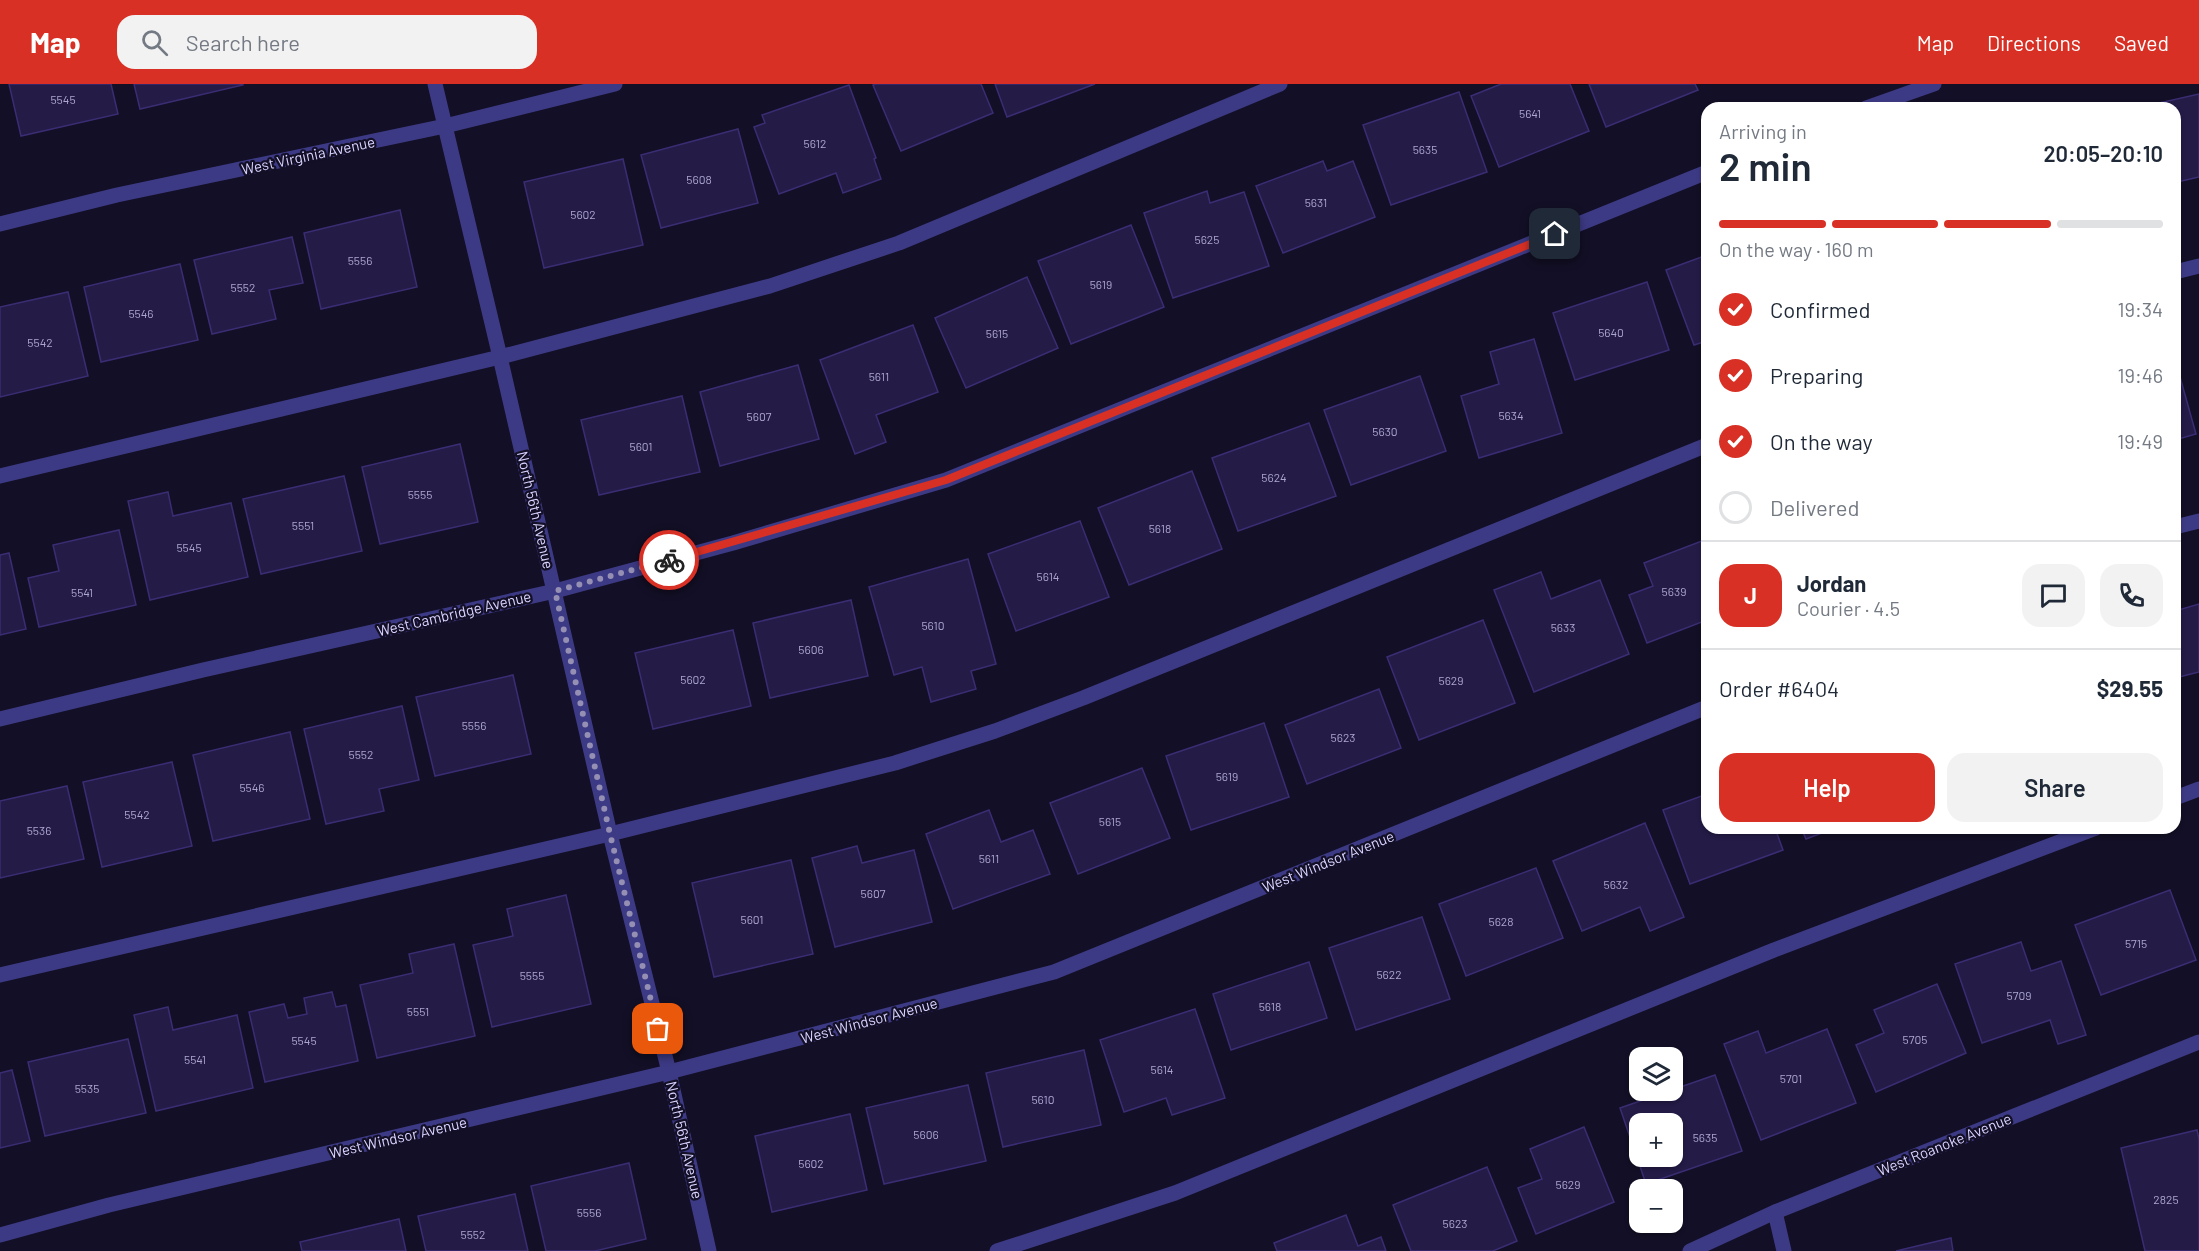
<!DOCTYPE html>
<html lang="en">
<head>
<meta charset="utf-8">
<style>
	body { margin:0; font-family:Barlow,sans-serif; background:#f2f2f3; color:#1f2937; height:100vh; display:flex; flex-direction:column; font-size:22px; white-space:nowrap }
	* { box-sizing:border-box; margin:0 }
	p { font-size:20px; color:#747a83 }
	.icon { flex:none; width:33px; height:33px; fill:none; stroke:currentColor; stroke-width:2; stroke-linecap:round; stroke-linejoin:round }
	.map { position:relative; flex:1; overflow:hidden }
	.panel { position:absolute; left:1701px; top:18px; width:480px; height:732px; display:flex; flex-direction:column; background:#fff; border-radius:18px; box-shadow:0 2px 4px #0004 }
	.panel>* { flex:none }
	.fabs { position:absolute; left:1629px; top:963px; display:grid; gap:12px }
	.fabs a { display:grid; place-items:center; width:54px; height:54px; border-radius:12px; background:#fff; box-shadow:0 2px 4px #0004; font-size:30px }
	.pin { position:absolute; display:grid; place-items:center; width:51px; height:51px; color:#fff; margin:-26px; border-radius:12px; box-shadow:0 3px 9px #0006 }
	.courier { position:absolute; display:grid; place-items:center; width:60px; height:60px; margin:-30px; border:4px solid #d93025; border-radius:50%; background:#fff; color:#222; box-shadow:0 2px 8px #0007 }
	.summary em { font-style:normal; font-weight:600 }
	.summary div { display:flex; flex-direction:column-reverse }
	.summary { display:flex; align-items:center; justify-content:space-between; height:102px; padding:0 18px }
	h1 { font-size:39px; font-weight:600; line-height:45px }
	.bar { display:grid; grid-template-columns:repeat(4,1fr); gap:9px 6px; align-content:center; height:72px; padding:0 18px }
	.bar i { height:8px; border-radius:4px; background:#e0e1e3 }
	.bar .selected { background:#d93025 }
	.bar p { grid-column:span 4 }
	.line { display:flex; align-items:center; gap:15px; padding:0 18px; border-top:2px solid #e0e1e3 }
	.line div { flex:1 }
	.round { display:grid; place-items:center; flex:none; width:63px; height:63px; border-radius:18px; background:#f2f2f3 }
	ol { padding:0 18px; list-style:none }
	li { display:flex; align-items:center; gap:18px; height:66px }
	li p { margin-inline-start:auto }
	li .icon { padding:6px; border-radius:50%; background:#d93025; color:#fff; stroke-width:4 }
	li:last-child { color:#747a83 }
	li i { width:33px; height:33px; border:3px solid #e0e1e3; border-radius:50% }
	.button { display:flex; gap:12px; margin-top:auto; padding:12px 18px }
	.button a { flex:1; height:69px; border-radius:18px; background:#d93025; color:#fff; font-size:24px; font-weight:600; line-height:69px; text-align:center }
	.button a+a { background:#f2f2f3; color:#1f2937 }
	header { display:flex; align-items:center; gap:36px; box-sizing:border-box; height:84px; padding:0 30px; background:#d93025; color:#fff }
	header strong { font-size:28px }
	nav { display:flex; gap:33px; margin-inline-start:auto; font-size:21px }
	.search { width:420px; height:54px; background:#f2f2f3; display:flex; align-items:center; gap:15px; box-sizing:border-box; padding:0 21px; border-radius:18px; color:#747a83; font-size:22px }
	.map>svg:first-child { display:block }
	.building { fill:#241b47; stroke:#3b2d73; stroke-width:1.5; fill-rule:evenodd }
	.lines { fill:none; stroke-linecap:round; stroke-linejoin:round }
	.minor { stroke:#3d3a85; stroke-width:15 }
	.done { stroke:#948fb3; stroke-width:6; stroke-dasharray:0 10.8 }
	.route { stroke:#d93025; stroke-width:8 }
	.labels { text-anchor:middle; dominant-baseline:central; stroke-width:4.5; stroke-linejoin:round; paint-order:stroke }
	.number-label { font-size:12px; fill:#aca6d1 }
	.street-label { font-size:15px; fill:#d9d4ff; stroke:#130f26 }
</style>
</head>
<body>
<header>
<strong>Map</strong>
<div class="search"><svg class="icon" aria-label="search" viewBox="0 0 24 24"><circle cx="10" cy="10" r="6"/><path d="M15 15l6 6"/></svg>Search here</div>
<nav><a>Map</a><a>Directions</a><a>Saved</a></nav>
</header>
<div class="map">
<svg width="2199" height="1167" viewBox="0 0 2199 1167">
	<rect width="100%" height="100%" fill="#130f26"/>
	<g class="building">
		<path d="M9,0H111L118,30L21,52Z"/>
		<path d="M134,0H243V1L140,25Z"/>
		<path d="M875,0H981L993,29L901,67L873,1Z"/>
		<path d="M995,0H1095L1007,33Z"/>
		<path d="M1501,0H1570L1589,47L1499,83L1471,12Z"/>
		<path d="M1589,0H1695L1698,6L1606,43Z"/>
		<path d="M849,1L876,74L874,75L881,95L843,109L836,89L779,110L754,43L765,39L762,31Z"/>
		<path d="M1459,8L1487,88L1391,121L1363,41Z"/>
		<path d="M2199,10V93L2177,98L2175,89V24H2160L2159,19Z"/>
		<path d="M738,45L758,119L661,144L641,71Z"/>
		<path d="M623,75L643,161L544,184L524,98Z"/>
		<path d="M1323,77L1327,87L1353,77L1375,133L1283,169L1256,102Z"/>
		<path d="M1207,107L1210,119L1244,108L1269,182L1173,214L1144,129Z"/>
		<path d="M400,126L417,203L321,225L304,149Z"/>
		<path d="M1131,141L1164,223L1071,260L1038,177Z"/>
		<path d="M292,153L303,199L269,206L276,235L212,250L194,176Z"/>
		<path d="M1707,171V257L1694,261L1666,186Z"/>
		<path d="M180,180L198,256L101,278L84,203Z"/>
		<path d="M1027,193L1058,264L966,304L935,234Z"/>
		<path d="M1647,198L1669,266L1575,296L1553,229Z"/>
		<path d="M68,208L88,292L0,313V223Z"/>
		<path d="M913,241L938,308L876,331L886,358L855,370L820,276Z"/>
		<path d="M1534,255L1562,349L1479,374L1461,312L1499,300L1490,268Z"/>
		<path d="M2175,275L2196,350L2175,356Z"/>
		<path d="M798,281L819,355L720,382L700,308Z"/>
		<path d="M1420,292L1446,367L1351,401L1324,326Z"/>
		<path d="M682,312L700,388L599,411L581,336Z"/>
		<path d="M1309,339L1336,412L1238,447L1212,374Z"/>
		<path d="M460,360L478,438L380,460L362,383Z"/>
		<path d="M1192,387L1222,465L1129,501L1098,424Z"/>
		<path d="M344,392L362,467L261,490L243,415Z"/>
		<path d="M168,408L173,432L231,419L248,493L150,516L128,417Z"/>
		<path d="M1080,437L1109,513L1016,547L988,470Z"/>
		<path d="M119,446L136,521L39,543L28,494L59,487L53,461Z"/>
		<path d="M1707,455V536L1647,559L1629,511L1653,502L1644,479Z"/>
		<path d="M9,469L26,545L0,551V471Z"/>
		<path d="M968,475L996,580L971,587L976,605L931,618L922,583L894,591L869,503Z"/>
		<path d="M1541,488L1551,515L1600,496L1629,570L1534,608L1494,506Z"/>
		<path d="M851,516L868,592L770,614L753,539Z"/>
		<path d="M2199,520V588L2175,594V527Z"/>
		<path d="M1483,536L1515,619L1419,656L1387,573Z"/>
		<path d="M733,546L751,622L653,645L635,569Z"/>
		<path d="M513,591L531,670L435,692L416,613Z"/>
		<path d="M1379,605L1401,664L1307,700L1285,641Z"/>
		<path d="M402,622L419,696L379,705L384,727L326,740L304,645Z"/>
		<path d="M1264,639L1289,713L1191,746L1166,672Z"/>
		<path d="M290,648L310,735L213,757L193,671Z"/>
		<path d="M172,678L192,762L102,783L83,698Z"/>
		<path d="M1142,684L1170,754L1078,790L1050,719Z"/>
		<path d="M67,702L84,775L0,794V717Z"/>
		<path d="M1707,710V744H1775L1783,766L1690,800L1663,726Z"/>
		<path d="M989,726L1001,758L1033,746L1050,790L953,825L926,750Z"/>
		<path d="M1645,739L1684,833L1650,847L1640,823L1582,847L1553,777Z"/>
		<path d="M1801,744H1835L1806,755Z"/>
		<path d="M857,762L862,779L914,766L932,838L835,863L812,774Z"/>
		<path d="M791,776L813,870L714,893L692,799Z"/>
		<path d="M1536,784L1563,854L1466,892L1439,820Z"/>
		<path d="M2170,806L2196,876L2101,911L2075,841Z"/>
		<path d="M566,811L591,920L492,943L473,861L513,852L507,825Z"/>
		<path d="M1422,833L1450,915L1356,946L1329,864Z"/>
		<path d="M2021,858L2031,887L2061,877L2086,951L2058,960L2050,936L1982,959L1955,880Z"/>
		<path d="M454,860L475,952L377,974L360,901L413,889L409,870Z"/>
		<path d="M1309,878L1327,934L1231,966L1213,910Z"/>
		<path d="M1937,900L1966,969L1876,1008L1856,961L1884,949L1874,926Z"/>
		<path d="M332,908L336,923L346,921L358,977L265,998L249,928L284,920L288,934L307,930L304,914Z"/>
		<path d="M168,923L173,946L237,931L253,1004L156,1027L134,931Z"/>
		<path d="M1195,925L1225,1014L1172,1031L1166,1014L1124,1028L1100,956Z"/>
		<path d="M1827,945L1856,1019L1761,1056L1724,960L1758,947L1766,969Z"/>
		<path d="M128,955L146,1029L45,1052L28,978Z"/>
		<path d="M1084,966L1101,1041L1003,1063L986,989Z"/>
		<path d="M12,986L30,1057L0,1064V989Z"/>
		<path d="M1715,991L1742,1067L1646,1100L1620,1024ZM1640,1040H1672V1072H1640Z"/>
		<path d="M968,1001L986,1077L884,1100L866,1024Z"/>
		<path d="M850,1030L867,1106L772,1128L755,1052Z"/>
		<path d="M1584,1043L1614,1118L1536,1150L1518,1104L1542,1095L1530,1065Z"/>
		<path d="M2197,1046L2199,1055V1167H2145L2121,1064Z"/>
		<path d="M629,1079L646,1155L595,1167H546L531,1102Z"/>
		<path d="M1487,1083L1517,1157L1493,1167H1411L1393,1121Z"/>
		<path d="M515,1110L528,1167H426L418,1132Z"/>
		<path d="M1346,1131L1358,1162L1381,1153L1386,1167H1277L1274,1159Z"/>
		<path d="M399,1135L406,1167H302L300,1158Z"/>
		<path d="M1951,1154L1953,1167H1896Z"/>
	</g>
	<g class="lines">
		<g class="minor">
			<path d="M435,0L500,273L610,750L669,988L709,1167"/>
			<path d="M1866,24L1934,0"/>
			<path d="M0,140L117,111L445,42L615,0"/>
			<path d="M2175,188L2199,182"/>
			<path d="M0,392L500,273L770,202L899,159L1280,0"/>
			<path d="M2175,443L2199,437"/>
			<path d="M0,635L203,586L555,507L733,459L946,396L1707,88"/>
			<path d="M2175,714L2199,705"/>
			<path d="M0,891L610,750L895,679L995,647L1083,614L1707,361"/>
			<path d="M1775,1128L1784,1167"/>
			<path d="M0,1151L109,1121L669,988L1054,888L1707,623"/>
			<path d="M997,1167L1175,1109L1774,866L2096,744"/>
			<path d="M1690,1167L1775,1128L2199,958"/>
		</g>
	</g>
	<g class="lines">
		<path class="done" d="M658,945L610,750L555,507L669,476"/>
		<path class="route" d="M669,476L946,396L1555,150"/>
	</g>
	<g class="labels">
		<g class="number-label">
			<text x="63" y="15">5545</text>
			<text x="1530" y="29">5641</text>
			<text x="815" y="59">5612</text>
			<text x="1425" y="65">5635</text>
			<text x="699" y="95">5608</text>
			<text x="1316" y="118">5631</text>
			<text x="583" y="130">5602</text>
			<text x="1207" y="155">5625</text>
			<text x="360" y="176">5556</text>
			<text x="1101" y="200">5619</text>
			<text x="243" y="203">5552</text>
			<text x="141" y="229">5546</text>
			<text x="1611" y="248">5640</text>
			<text x="997" y="249">5615</text>
			<text x="40" y="258">5542</text>
			<text x="879" y="292">5611</text>
			<text x="1511" y="331">5634</text>
			<text x="759" y="332">5607</text>
			<text x="1385" y="347">5630</text>
			<text x="641" y="362">5601</text>
			<text x="1274" y="393">5624</text>
			<text x="420" y="410">5555</text>
			<text x="303" y="441">5551</text>
			<text x="1160" y="444">5618</text>
			<text x="189" y="463">5545</text>
			<text x="1048" y="492">5614</text>
			<text x="1674" y="507">5639</text>
			<text x="82" y="508">5541</text>
			<text x="933" y="541">5610</text>
			<text x="1563" y="543">5633</text>
			<text x="811" y="565">5606</text>
			<text x="693" y="595">5602</text>
			<text x="1451" y="596">5629</text>
			<text x="474" y="641">5556</text>
			<text x="1343" y="653">5623</text>
			<text x="361" y="670">5552</text>
			<text x="1227" y="692">5619</text>
			<text x="252" y="703">5546</text>
			<text x="137" y="730">5542</text>
			<text x="1110" y="737">5615</text>
			<text x="39" y="746">5536</text>
			<text x="989" y="774">5611</text>
			<text x="1616" y="800">5632</text>
			<text x="873" y="809">5607</text>
			<text x="752" y="835">5601</text>
			<text x="1501" y="837">5628</text>
			<text x="2136" y="859">5715</text>
			<text x="1389" y="890">5622</text>
			<text x="532" y="891">5555</text>
			<text x="2019" y="911">5709</text>
			<text x="1270" y="922">5618</text>
			<text x="418" y="927">5551</text>
			<text x="1915" y="955">5705</text>
			<text x="304" y="956">5545</text>
			<text x="195" y="975">5541</text>
			<text x="1162" y="985">5614</text>
			<text x="1791" y="994">5701</text>
			<text x="87" y="1004">5535</text>
			<text x="1043" y="1015">5610</text>
			<text x="926" y="1050">5606</text>
			<text x="1705" y="1053">5635</text>
			<text x="811" y="1079">5602</text>
			<text x="1568" y="1100">5629</text>
			<text x="2166" y="1115">2825</text>
			<text x="589" y="1128">5556</text>
			<text x="1455" y="1139">5623</text>
			<text x="473" y="1150">5552</text>
		</g>
		<g class="street-label">
			<text transform="translate(308 71) rotate(-12)">West Virginia Avenue</text>
			<text transform="translate(536 426) rotate(77)">North 56th Avenue</text>
			<text transform="translate(454 529) rotate(-13)">West Cambridge Avenue</text>
			<text transform="translate(1328 777) rotate(-22)">West Windsor Avenue</text>
			<text transform="translate(869 936) rotate(-15)">West Windsor Avenue</text>
			<text transform="translate(398 1053) rotate(-13)">West Windsor Avenue</text>
			<text transform="translate(685 1056) rotate(77)">North 56th Avenue</text>
			<text transform="translate(1944 1060) rotate(-22)">West Roanoke Avenue</text>
		</g>
	</g>
</svg>
<div class="fabs">
<a><svg class="icon" aria-label="layers" viewBox="0 0 24 24"><path d="M12 4l9 5-9 5-9-5zM3 14l9 5 9-5"/></svg></a>
<a>+</a>
<a>−</a>
</div>
<div class="pin" style="left:658px;top:945px;background:#ea580c"><svg class="icon" aria-label="bag" viewBox="0 0 24 24"><path d="M5 8h14l-1 12H6zM9 8a3 3 0 0 1 6 0"/></svg></div>
<div class="pin" style="left:1555px;top:150px;background:#1f2937"><svg class="icon" aria-label="home" viewBox="0 0 24 24"><path d="M3 11l9-7 9 7M6 9v11h12V9"/></svg></div>
<div class="courier" style="left:669px;top:476px"><svg class="icon" aria-label="bike" viewBox="0 0 24 24"><circle cx="6" cy="16" r="4"/><circle cx="18" cy="16" r="4"/><path d="M6 16l4-8h5l3 8M10 8l3 8H6M13 5h3"/></svg></div>
<section class="panel">
<div class="summary"><div><h1>2 min</h1><p>Arriving in</p></div><em>20:05–20:10</em></div>
<div class="bar"><i class="selected"></i><i class="selected"></i><i class="selected"></i><i></i><p>On the way · 160 m</p></div>
<ol>
<li><svg class="icon" aria-label="check" viewBox="0 0 24 24"><path d="M5 12l5 5 9-10"/></svg>Confirmed<p>19:34</p></li>
<li><svg class="icon" aria-label="check" viewBox="0 0 24 24"><path d="M5 12l5 5 9-10"/></svg>Preparing<p>19:46</p></li>
<li><svg class="icon" aria-label="check" viewBox="0 0 24 24"><path d="M5 12l5 5 9-10"/></svg>On the way<p>19:49</p></li>
<li><i></i>Delivered</li>
</ol>
<div class="line" style="height:108px"><b class="round" style="background:#d93025;color:#fff">J</b><div><b>Jordan</b><p>Courier · 4.5</p></div><a class="round"><svg class="icon" aria-label="chat" viewBox="0 0 24 24"><path d="M4 5h16v11H9l-5 4z"/></svg></a><a class="round"><svg class="icon" aria-label="phone" viewBox="0 0 24 24"><path d="M5 4h4l2 5-3 2q2 4 5 5l2-3 5 2v4C11 20 4 13 5 4z"/></svg></a></div>
<div class="line" style="height:78px"><div>Order #6404</div><b>$29.55</b></div>
<div class="button"><a>Help</a><a>Share</a></div>
</section>
</div>
</body>
</html>
